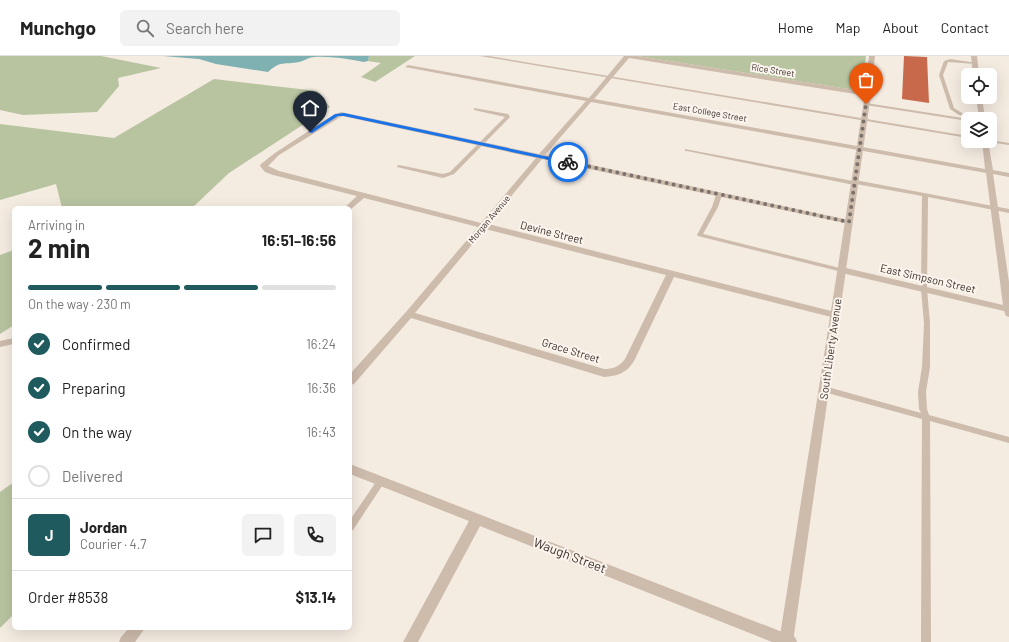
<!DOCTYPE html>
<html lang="en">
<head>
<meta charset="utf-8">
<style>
	body { margin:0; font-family:Barlow,sans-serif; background:#f2f2f2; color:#222; height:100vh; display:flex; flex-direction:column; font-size:15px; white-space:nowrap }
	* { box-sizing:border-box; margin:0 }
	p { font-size:13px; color:#767676 }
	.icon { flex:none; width:22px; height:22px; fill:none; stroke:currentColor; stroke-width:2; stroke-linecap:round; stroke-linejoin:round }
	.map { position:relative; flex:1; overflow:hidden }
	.side { position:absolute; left:12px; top:150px; width:340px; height:424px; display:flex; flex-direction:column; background:#fff; border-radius:6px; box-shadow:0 4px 16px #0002 }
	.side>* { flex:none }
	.tools { position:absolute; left:961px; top:12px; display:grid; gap:8px }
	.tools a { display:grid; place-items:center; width:36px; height:36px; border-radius:6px; background:#fff; box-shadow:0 4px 16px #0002; font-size:20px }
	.pin { position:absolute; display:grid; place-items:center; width:34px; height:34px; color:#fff; margin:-41px -17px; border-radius:50% 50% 50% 0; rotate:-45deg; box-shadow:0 0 4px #0007 }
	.pin .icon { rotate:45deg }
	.courier { position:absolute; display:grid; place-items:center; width:40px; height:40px; margin:-20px; border:3px solid #1a73e8; border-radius:50%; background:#fff; color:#222; box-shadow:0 1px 5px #0007 }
	.summary em { font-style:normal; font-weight:700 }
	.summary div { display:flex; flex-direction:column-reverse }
	.summary { display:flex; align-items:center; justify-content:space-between; height:68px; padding:0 16px }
	h1 { font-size:26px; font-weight:700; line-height:30px }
	.bar { display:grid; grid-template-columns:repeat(4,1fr); gap:6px 4px; align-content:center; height:48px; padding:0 16px }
	.bar i { height:5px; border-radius:3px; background:#e0e0e0 }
	.bar .on { background:#1f5a5e }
	.bar p { grid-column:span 4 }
	.line { display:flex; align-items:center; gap:10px; padding:0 16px; border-top:1px solid #e0e0e0 }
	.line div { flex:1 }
	.round { display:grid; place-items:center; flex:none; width:42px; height:42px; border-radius:6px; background:#f2f2f2 }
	ol { padding:0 16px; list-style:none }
	li { display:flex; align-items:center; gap:12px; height:44px }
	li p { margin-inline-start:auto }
	li .icon { padding:4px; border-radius:50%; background:#1f5a5e; color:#fff; stroke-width:4 }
	li:last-child { color:#767676 }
	li i { width:22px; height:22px; border:2px solid #e0e0e0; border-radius:50% }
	header { display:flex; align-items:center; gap:24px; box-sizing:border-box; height:56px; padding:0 20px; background:#fff; border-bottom:1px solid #e0e0e0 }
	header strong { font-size:19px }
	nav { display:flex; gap:22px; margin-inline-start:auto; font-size:14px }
	.search { width:280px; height:36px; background:#f2f2f2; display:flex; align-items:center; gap:10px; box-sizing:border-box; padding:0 14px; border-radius:6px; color:#767676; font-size:15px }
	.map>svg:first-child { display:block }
	.green { fill:#b8c4a0 }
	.water { fill:#7fb0b2 }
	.building { fill:#c8694b }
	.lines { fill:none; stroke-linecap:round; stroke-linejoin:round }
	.service { fill:#cdbbac; fill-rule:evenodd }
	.minor { fill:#cdbbac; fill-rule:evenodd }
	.tertiary { fill:#cdbbac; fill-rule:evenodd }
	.route { fill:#1a73e8 }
	.done { stroke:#7c716b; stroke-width:4; stroke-dasharray:0 7.2 }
	.labels { text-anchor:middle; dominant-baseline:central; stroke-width:4; stroke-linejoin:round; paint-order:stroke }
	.far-street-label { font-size:9px; fill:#3b302b; stroke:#fbf5ee }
	.street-label { font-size:11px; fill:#3b302b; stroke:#fbf5ee }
	.near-street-label { font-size:13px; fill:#3b302b; stroke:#fbf5ee }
</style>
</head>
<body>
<header>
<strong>Munchgo</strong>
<div class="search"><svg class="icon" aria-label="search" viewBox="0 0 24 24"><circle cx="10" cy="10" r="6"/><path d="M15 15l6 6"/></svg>Search here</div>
<nav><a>Home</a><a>Map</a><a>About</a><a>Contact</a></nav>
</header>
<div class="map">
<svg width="1009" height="586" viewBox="0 0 1009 586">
	<rect width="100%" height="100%" fill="#f4ebe1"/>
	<g class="green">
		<path d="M0,0H101L161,12L118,22L119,30L97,56L23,59L0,54Z"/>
		<path d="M369,0H415L375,26L361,21L381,7L368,5Z"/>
		<path d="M637,0H866L862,33L855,34Z"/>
		<path d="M214,23L317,35L330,51L229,117L192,152H62L56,128L0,144V68L114,82Z"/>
		<path d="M14,194V269L0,278V199Z"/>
		<path d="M14,426V558L0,572V436Z"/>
	</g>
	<path class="water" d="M163,0H369L368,5L364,6C347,3 331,0 314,1C309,1 304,5 299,6C284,9 281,4 268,16L216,8L199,3Z"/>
	<path class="building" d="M904,0L927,1L929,47L902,43Z"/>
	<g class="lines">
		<g class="service">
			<path d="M480,0H489L968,80V82Z"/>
			<path d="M950,3L977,7L975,8L948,6L943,19L954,52L962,57L984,61V63L959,59L950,53L939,19L944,5Z"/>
			<path d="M864,47H866L969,63H968V65L866,49H864Z"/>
			<path d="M474,52L508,58L510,61L454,118L443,122L397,111V110L399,109L443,118L450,116L505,61L474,54Z"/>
			<path d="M990,84L1009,87V89L988,86V85H990Z"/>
			<path d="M685,93L853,125L855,124L1009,153V157L928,141L927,233L930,267V311L926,336L927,353L929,359L1009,381V387L930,365L931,586H921L922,363L824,336L821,335L820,333L821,331L824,330L921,357L919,353L918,336L922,311L924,267L921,233L922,140L856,128L854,129L687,95H685Z"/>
			<path d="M719,137L722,139L718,151L703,178L844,213L845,214L842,216L698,180L697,179L712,151L716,139Z"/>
			<path d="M381,422L384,423L385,425L384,427L353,474L350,475V464L378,423Z"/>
		</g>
		<g class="minor">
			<path d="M624,0H637L868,36L871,38L868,40L629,2L594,43L985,113L982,85H988L993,114L1009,117V121L993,118L1009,226V261L1006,260L1004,255L842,217L838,214L842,211L1003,249L986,117L591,46L545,99L849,164L853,166L849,168L542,103L488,168L835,256L838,257L840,259L838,261L835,262L674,221L634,305C627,317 617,320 604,321L411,262L354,328L350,329V318L406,256L478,171L364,142L350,154V152H344L357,140L273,119L265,116L260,110L261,108L275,97L330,61L341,56L539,98L586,45L405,11L408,9L589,42ZM342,60L536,102L481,167L279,115L268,110L279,99ZM485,173L666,219L625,303C619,311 613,313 604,313L415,257Z"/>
			<path d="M971,0H977L979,19H973Z"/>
			<path d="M976,41H982L985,63H979Z"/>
			<path d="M14,282V288L0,291V285Z"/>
			<path d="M350,408L790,579L795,581L797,586H772L480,470L418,586H403L469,465L350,418Z"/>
			<path d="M129,572H145L135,586H119L121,581Z"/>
		</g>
		<path class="tertiary" d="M869,0H875L871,38L793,586H779L865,38Z"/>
	</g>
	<path class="route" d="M344,57L568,105L570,106L568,108L344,60H338L312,77L308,76L335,58Z"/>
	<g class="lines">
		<path class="done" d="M568,106L849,166L866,48"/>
	</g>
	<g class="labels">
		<g class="far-street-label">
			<text transform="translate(773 14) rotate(9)">Rice Street</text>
			<text transform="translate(710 56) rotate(10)">East College Street</text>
			<text transform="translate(489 163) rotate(-50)">Morgan Avenue</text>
		</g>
		<g class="street-label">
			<text transform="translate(552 176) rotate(14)">Devine Street</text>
			<text transform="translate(928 222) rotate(13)">East Simpson Street</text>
			<text transform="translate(830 293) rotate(-82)">South Liberty Avenue</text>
			<text transform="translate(571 294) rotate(17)">Grace Street</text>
		</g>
		<g class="near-street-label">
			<text transform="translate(570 499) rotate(21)">Waugh Street</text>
		</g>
	</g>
</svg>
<div class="tools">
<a><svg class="icon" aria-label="locate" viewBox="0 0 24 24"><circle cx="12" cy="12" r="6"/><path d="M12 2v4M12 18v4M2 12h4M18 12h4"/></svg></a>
<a><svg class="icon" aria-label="layers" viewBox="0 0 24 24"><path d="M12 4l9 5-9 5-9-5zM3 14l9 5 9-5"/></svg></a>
</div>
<div class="pin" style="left:866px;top:48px;background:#ea580c"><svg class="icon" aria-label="bag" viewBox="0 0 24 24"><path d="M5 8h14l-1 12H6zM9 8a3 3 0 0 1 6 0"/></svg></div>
<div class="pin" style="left:310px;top:76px;background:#1f2937"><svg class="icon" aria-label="home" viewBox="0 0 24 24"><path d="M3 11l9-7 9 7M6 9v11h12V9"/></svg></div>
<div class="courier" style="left:568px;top:106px"><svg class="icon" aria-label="bike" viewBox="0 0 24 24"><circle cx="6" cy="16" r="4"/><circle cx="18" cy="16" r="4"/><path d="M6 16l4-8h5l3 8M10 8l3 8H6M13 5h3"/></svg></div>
<section class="side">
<div class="summary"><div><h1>2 min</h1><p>Arriving in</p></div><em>16:51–16:56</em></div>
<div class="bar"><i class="on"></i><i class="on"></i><i class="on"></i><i></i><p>On the way · 230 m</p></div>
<ol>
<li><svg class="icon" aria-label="check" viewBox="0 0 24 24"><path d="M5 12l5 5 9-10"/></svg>Confirmed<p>16:24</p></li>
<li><svg class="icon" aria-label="check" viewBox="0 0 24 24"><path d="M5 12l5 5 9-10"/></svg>Preparing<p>16:36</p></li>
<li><svg class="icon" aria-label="check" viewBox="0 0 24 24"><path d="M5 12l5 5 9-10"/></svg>On the way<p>16:43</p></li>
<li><i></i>Delivered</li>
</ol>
<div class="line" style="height:72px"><b class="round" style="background:#1f5a5e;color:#fff">J</b><div><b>Jordan</b><p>Courier · 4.7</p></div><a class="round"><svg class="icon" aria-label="chat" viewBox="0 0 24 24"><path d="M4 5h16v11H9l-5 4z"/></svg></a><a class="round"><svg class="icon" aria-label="phone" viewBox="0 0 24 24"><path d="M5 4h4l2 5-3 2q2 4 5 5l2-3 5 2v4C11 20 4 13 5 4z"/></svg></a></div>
<div class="line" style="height:52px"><div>Order #8538</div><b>$13.14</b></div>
</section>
</div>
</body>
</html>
